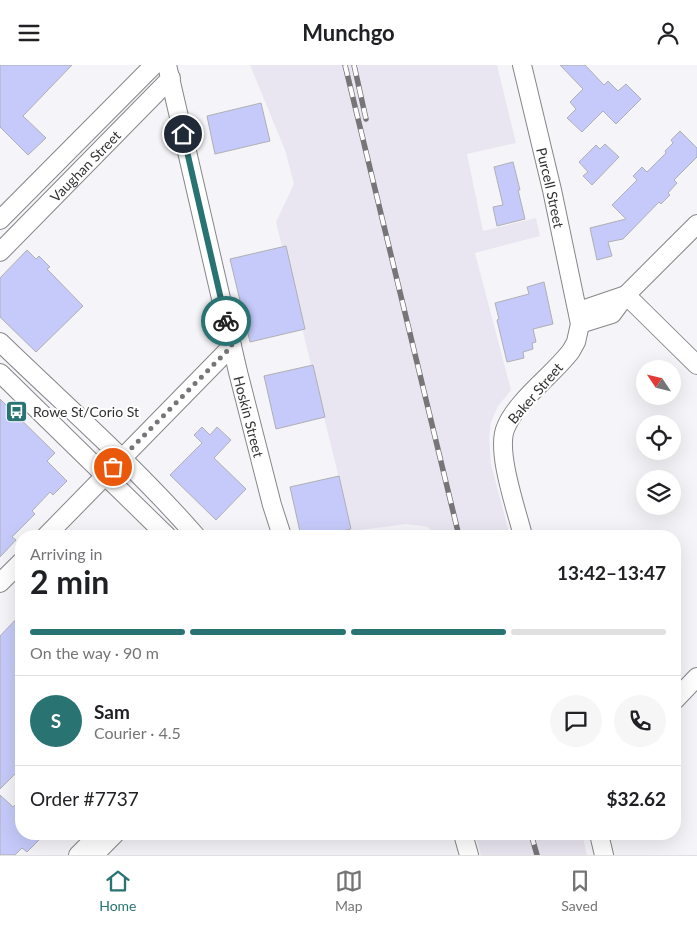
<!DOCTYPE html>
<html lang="en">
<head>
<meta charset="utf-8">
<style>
	body { margin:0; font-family:Lato,sans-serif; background:#f6f6f6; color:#202124; height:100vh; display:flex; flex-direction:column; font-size:19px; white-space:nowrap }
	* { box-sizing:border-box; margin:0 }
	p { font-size:16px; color:#757577 }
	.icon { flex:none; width:28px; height:28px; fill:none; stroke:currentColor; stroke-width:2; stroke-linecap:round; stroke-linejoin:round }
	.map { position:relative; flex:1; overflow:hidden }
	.details { position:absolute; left:15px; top:465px; width:666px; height:310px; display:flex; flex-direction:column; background:#fff; border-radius:20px; box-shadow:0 5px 20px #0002 }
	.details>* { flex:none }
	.needle { width:32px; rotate:305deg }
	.controls { position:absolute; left:636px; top:295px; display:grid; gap:10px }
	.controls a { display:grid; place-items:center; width:45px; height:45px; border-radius:50%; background:#fff; box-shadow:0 5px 20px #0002; font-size:25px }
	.pin { position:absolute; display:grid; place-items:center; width:42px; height:42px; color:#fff; margin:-21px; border:2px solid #fff; border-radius:50%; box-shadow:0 1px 5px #0007 }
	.courier { position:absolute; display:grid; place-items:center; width:50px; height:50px; margin:-25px; border:4px solid #297372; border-radius:50%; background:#fff; color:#222; box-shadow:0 1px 6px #0007 }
	.overview em { font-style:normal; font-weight:700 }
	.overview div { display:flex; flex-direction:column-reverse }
	.overview { display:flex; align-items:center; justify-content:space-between; height:85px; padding:0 15px }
	h1 { font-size:32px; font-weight:700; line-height:38px }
	.bar { display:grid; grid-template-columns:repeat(4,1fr); gap:8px 5px; align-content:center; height:60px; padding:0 15px }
	.bar i { height:6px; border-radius:4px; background:#e0e0e0 }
	.bar .selected { background:#297372 }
	.bar p { grid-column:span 4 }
	.line { display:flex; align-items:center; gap:12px; padding:0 15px; border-top:1px solid #e0e0e0 }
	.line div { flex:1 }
	.round { display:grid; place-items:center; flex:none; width:52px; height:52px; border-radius:26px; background:#f6f6f6 }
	header { display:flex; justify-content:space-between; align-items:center; height:65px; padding:0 15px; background:#fff; font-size:22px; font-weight:700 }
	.tab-bar { display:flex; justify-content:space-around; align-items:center; height:70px; border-top:1px solid #e0e0e0; background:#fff; font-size:14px; color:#757577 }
	.tab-bar a { display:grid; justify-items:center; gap:2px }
	.tab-bar .selected { color:#297372 }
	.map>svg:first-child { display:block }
	.built { fill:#eae6f1 }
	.building { fill:#c5cafa; stroke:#afb0b3 }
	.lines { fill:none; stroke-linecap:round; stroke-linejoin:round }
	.minor-casing { stroke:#868588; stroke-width:20 }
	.minor { stroke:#fff; stroke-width:18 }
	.rail-casing { stroke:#767577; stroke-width:5.5 }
	.rail { stroke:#fff; stroke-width:4; stroke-dasharray:11; stroke-linecap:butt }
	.done { stroke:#767577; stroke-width:5; stroke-dasharray:0 9 }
	.route { stroke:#297372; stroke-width:6 }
	.labels { text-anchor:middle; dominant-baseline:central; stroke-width:4; stroke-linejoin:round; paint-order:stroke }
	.street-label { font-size:14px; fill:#313132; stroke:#fff }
	.poi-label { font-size:14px; fill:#313132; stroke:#fff; text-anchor:start }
</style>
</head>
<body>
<header><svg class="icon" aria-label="menu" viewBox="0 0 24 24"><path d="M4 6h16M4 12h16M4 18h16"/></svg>Munchgo<svg class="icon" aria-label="person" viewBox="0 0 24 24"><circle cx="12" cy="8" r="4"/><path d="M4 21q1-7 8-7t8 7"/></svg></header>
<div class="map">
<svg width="697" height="790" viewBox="0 0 697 790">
	<rect width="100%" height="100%" fill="#f5f4f8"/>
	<g class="built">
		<path d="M250,0H497L516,78L467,89L483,166L536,153L540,171L475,188L511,325L498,341L491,357L489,374L491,399L510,471H431L429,462L407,459L352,466L276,157L294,119L285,85Z"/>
		<path d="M475,769H582L587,790H481Z"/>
	</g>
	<g class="building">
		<path d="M0,0H72L23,51L46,73L28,90L0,62Z"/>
		<path d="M560,0H585L604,20L608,16L618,26L626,19L641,34L616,59L603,46L582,67L567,53L576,44L570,37L583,24Z"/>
		<path d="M261,38L270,76L215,89L207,51Z"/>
		<path d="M680,66L697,83V92L674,115L677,118L668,128L670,130L661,139L659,137L623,174L608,177L612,191L597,195L590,163L626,154L612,140L637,115L633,111L642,102L647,107L666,88L665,86L673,78L671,75Z"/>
		<path d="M605,79L619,92L592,120L583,111L588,107L579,97L596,80L600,84Z"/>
		<path d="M513,97L520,125H518L525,154L497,161L493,142L503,140L494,102Z"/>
		<path d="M286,181L305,264L250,277L230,194Z"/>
		<path d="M27,185L36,194L39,191L50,202L47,204L83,241L36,287L0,252V213Z"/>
		<path d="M544,217L553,259L533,264L536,277L532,278L533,284L523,287L524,293L507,297L497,255L499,254L495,238L529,229L527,222Z"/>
		<path d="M313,300L325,352L276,364L264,311Z"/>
		<path d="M0,334L55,388L47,396L67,416L53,430L50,427L32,446L35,449L12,472L16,475L0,492Z"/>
		<path d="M202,362L210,370L217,362L231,375L214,393L246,424L216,455L170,410L202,378L194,370Z"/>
		<path d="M339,411L351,464L319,471H301L290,422Z"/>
		<path d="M21,549V589L15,596L21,602V714L16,708L0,724V571Z"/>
		<path d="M0,730L13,742L21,734V769H45L27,787L22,783L15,790H0Z"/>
	</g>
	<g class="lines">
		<defs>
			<g id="minor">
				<path id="s1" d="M167,0L238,307L272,440L282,471"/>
				<path id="s2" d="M522,0L552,125L580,259L576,277L571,286C553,310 517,335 506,362C495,385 517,446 523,471"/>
				<path d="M0,155L154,0"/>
				<path id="s3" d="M0,187L171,13"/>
				<path d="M626,230L697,300"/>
				<path d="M579,246L626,230"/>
				<path d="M580,259L612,249L626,230L697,159"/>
				<path d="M0,277C66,341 136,402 196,471"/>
				<path d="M0,308L167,471"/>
				<path d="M46,471L232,281"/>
				<path d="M0,518L21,497"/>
				<path d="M675,635L697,612"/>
				<path d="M463,769L469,790"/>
				<path d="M599,769L604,790"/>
				<path d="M78,790L99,769"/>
				<path d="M94,790L115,769"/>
			</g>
		</defs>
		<use href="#minor" class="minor-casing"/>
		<use href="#minor" class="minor"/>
		<defs>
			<g id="rail">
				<path d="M345,0L459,471"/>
				<path d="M354,0L366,54"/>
				<path d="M531,769L537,790"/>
			</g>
		</defs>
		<use href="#rail" class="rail-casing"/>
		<use href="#rail" class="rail"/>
	</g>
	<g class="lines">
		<path class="done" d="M113,402L232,281L226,256"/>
		<path class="route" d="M183,69L226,256"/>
	</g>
	<defs>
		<symbol id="bus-square" viewBox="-11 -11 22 22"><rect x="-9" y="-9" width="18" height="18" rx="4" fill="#297372" stroke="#fff"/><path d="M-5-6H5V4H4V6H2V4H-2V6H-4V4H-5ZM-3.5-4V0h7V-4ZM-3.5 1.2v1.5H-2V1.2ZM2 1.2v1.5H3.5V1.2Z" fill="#fff"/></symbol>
	</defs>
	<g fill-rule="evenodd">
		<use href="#bus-square" x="4" y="334" width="25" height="25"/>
	</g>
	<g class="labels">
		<g class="street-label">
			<text stroke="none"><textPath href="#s3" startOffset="121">Vaughan Street</textPath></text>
			<text stroke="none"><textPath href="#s2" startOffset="126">Purcell Street</textPath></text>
			<text transform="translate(535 328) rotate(-49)">Baker Street</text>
			<text stroke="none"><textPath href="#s1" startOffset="361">Hoskin Street</textPath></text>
		</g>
		<g class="poi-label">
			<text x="33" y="346">Rowe St/Corio St</text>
		</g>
	</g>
</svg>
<div class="controls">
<a><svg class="needle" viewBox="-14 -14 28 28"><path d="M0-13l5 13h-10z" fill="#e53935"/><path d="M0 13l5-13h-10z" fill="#757577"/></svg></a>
<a><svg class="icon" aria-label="locate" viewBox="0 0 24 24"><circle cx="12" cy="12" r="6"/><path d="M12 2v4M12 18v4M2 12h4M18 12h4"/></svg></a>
<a><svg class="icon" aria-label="layers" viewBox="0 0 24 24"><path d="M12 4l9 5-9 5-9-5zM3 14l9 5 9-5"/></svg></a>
</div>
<div class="pin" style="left:113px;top:402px;background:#ea580c"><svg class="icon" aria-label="bag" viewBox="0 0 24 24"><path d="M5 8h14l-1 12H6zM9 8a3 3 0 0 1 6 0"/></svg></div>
<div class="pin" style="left:183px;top:69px;background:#1f2937"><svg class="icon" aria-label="home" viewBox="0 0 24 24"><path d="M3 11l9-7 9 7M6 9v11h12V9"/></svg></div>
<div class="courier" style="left:226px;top:256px"><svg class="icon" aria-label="bike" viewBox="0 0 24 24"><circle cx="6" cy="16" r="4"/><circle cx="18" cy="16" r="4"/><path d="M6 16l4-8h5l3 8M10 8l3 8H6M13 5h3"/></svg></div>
<section class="details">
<div class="overview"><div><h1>2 min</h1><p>Arriving in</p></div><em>13:42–13:47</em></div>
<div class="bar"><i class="selected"></i><i class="selected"></i><i class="selected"></i><i></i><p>On the way · 90 m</p></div>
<div class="line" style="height:90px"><b class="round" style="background:#297372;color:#fff">S</b><div><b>Sam</b><p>Courier · 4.5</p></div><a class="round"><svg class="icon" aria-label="chat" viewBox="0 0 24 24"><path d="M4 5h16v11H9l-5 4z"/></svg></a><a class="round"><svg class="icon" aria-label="phone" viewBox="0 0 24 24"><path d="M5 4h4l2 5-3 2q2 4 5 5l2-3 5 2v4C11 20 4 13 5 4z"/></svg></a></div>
<div class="line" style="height:65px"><div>Order #7737</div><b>$32.62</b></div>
</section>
</div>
<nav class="tab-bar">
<a class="selected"><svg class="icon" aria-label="home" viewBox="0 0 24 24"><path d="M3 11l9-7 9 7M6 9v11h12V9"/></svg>Home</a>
<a><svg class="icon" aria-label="map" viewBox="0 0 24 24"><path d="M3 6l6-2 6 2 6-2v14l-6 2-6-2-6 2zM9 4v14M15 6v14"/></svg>Map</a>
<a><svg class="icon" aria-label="saved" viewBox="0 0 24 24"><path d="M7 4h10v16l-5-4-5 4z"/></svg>Saved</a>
</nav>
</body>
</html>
